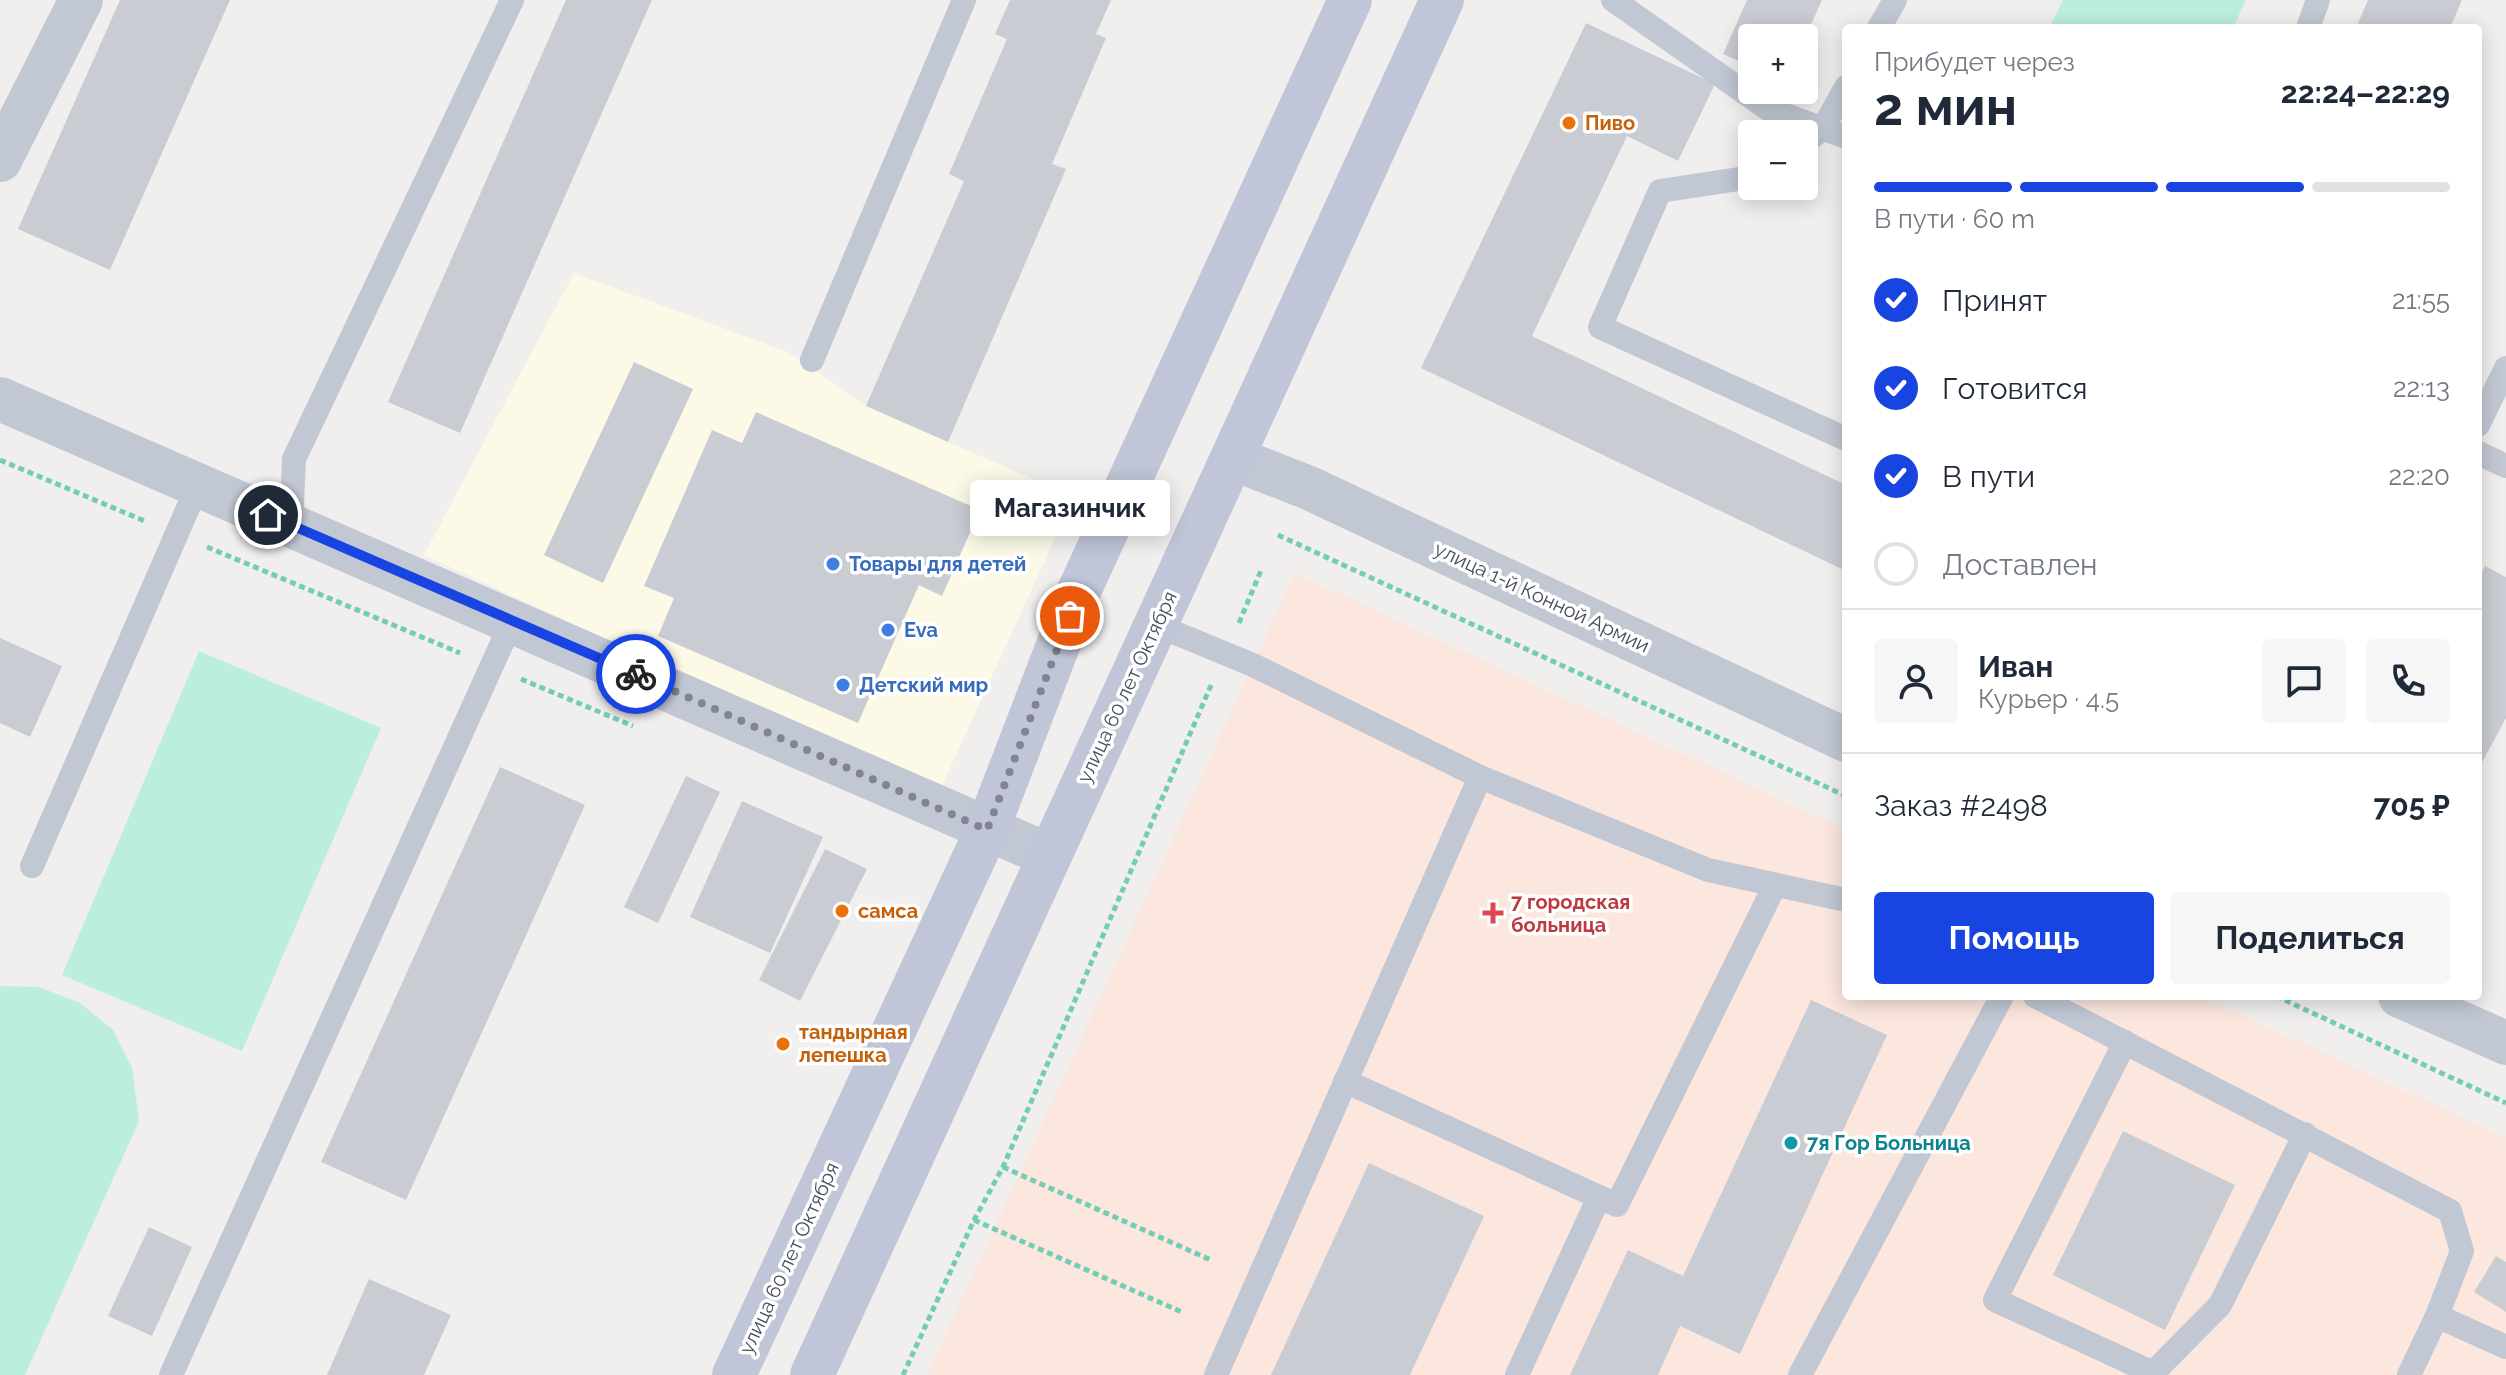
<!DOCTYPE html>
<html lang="ru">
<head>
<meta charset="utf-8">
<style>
	body { margin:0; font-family:Raleway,sans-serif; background:#f6f6f7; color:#1f2937; height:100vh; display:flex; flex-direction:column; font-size:30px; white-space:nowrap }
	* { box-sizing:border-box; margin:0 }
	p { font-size:26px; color:#747a83 }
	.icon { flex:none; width:44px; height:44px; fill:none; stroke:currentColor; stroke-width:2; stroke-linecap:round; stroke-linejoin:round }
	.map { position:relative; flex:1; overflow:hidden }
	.side { position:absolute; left:1842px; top:24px; width:640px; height:976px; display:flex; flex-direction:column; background:#fff; border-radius:8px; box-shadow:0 4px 20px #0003 }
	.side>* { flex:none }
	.controls { position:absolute; left:1738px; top:24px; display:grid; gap:16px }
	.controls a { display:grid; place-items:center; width:80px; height:80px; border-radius:8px; background:#fff; box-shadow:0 4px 20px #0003; font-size:40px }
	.pin { position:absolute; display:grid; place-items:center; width:68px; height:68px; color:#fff; margin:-34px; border:4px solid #fff; border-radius:50%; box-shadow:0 2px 8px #0007 }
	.courier { position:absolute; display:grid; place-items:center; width:80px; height:80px; margin:-40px; border:6px solid #1844e1; border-radius:50%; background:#fff; color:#222; box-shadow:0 2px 10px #0007 }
	.bubble { position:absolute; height:56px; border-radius:8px; background:#fff; box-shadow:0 4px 20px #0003; font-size:26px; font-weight:700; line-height:56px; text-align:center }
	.summary em { font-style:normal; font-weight:700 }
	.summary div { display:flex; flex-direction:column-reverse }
	.summary { display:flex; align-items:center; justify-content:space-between; height:136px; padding:0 32px }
	h1 { font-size:52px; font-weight:700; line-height:60px }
	.bar { display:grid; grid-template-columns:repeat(4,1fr); gap:12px 8px; align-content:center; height:96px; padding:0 32px }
	.bar i { height:10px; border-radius:6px; background:#e0e1e3 }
	.bar .selected { background:#1844e1 }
	.bar p { grid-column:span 4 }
	.line { display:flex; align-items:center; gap:20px; padding:0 32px; border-top:2px solid #e0e1e3 }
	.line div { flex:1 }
	.round { display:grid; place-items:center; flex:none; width:84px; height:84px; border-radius:8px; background:#f6f6f7 }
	ol { padding:0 32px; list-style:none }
	li { display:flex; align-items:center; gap:24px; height:88px }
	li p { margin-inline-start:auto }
	li .icon { padding:8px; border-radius:50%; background:#1844e1; color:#fff; stroke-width:4 }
	li:last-child { color:#747a83 }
	li i { width:44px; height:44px; border:4px solid #e0e1e3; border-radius:50% }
	.action { display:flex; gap:16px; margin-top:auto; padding:16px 32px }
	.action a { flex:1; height:92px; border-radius:8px; background:#1844e1; color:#fff; font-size:32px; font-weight:700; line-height:92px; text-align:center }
	.action a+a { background:#f6f6f7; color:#1f2937 }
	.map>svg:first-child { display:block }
	.commercial { fill:#fcfae7 }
	.medical { fill:#fbe7de }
	.green { fill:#bcefdb }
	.building { fill:#caccd4 }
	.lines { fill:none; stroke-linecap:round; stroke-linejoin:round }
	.path { stroke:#73cdb4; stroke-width:5; stroke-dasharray:6 4; stroke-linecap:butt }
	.service { stroke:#c1c7d3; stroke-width:24 }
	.minor { stroke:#c1c7d3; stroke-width:44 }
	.tertiary { stroke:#c1c7d3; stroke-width:44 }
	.secondary { stroke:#c0c6d7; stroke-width:44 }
	.done { stroke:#82858f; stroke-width:8; stroke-dasharray:0 14.4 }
	.route { stroke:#1844e1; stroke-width:10 }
	.food-dot { fill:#e8710a; stroke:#fff; stroke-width:3 }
	.shop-dot { fill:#3f7fe0; stroke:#fff; stroke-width:3 }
	.health-dot { fill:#e0444e; stroke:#fff; stroke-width:3 }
	.culture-dot { fill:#0f9aa8; stroke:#fff; stroke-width:3 }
	.labels { text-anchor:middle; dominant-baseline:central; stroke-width:7; stroke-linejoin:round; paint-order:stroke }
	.food-label { font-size:20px; font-weight:bold; fill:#c56008; stroke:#fff; text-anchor:start }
	.shop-label { font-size:20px; font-weight:bold; fill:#366cbe; stroke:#fff; text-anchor:start }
	.street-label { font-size:20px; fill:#464d5c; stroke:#fff }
	.health-label { font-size:20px; font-weight:bold; fill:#be3a42; stroke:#fff; text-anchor:start }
	.culture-label { font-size:20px; font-weight:bold; fill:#0d838f; stroke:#fff; text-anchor:start }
</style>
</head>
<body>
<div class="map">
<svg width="2506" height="1375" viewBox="0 0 2506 1375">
	<rect width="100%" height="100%" fill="#f1eeee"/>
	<path class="commercial" d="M574,273L788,352L866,406L1074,497L939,792L424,555Z"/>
	<path class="medical" d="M1295,573L1846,830V996H2201L2506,1138V1375H927Z"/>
	<g class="green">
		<path d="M2063,0H2246L2233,28H2049Z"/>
		<path d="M199,651L381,728L242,1051L62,975Z"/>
		<path d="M0,986L39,987L80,1003L113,1030L132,1067L139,1121L25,1375H0Z"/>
	</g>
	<g class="building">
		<path d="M120,0H230L110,270L18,229Z"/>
		<path d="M566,0H652L460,433L388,402Z"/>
		<path d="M1010,0H1111L1096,34L1106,38L1052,164L1066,169L948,442L866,406L964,181L949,174L1007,39L995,34Z"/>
		<path d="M1747,0H1822L1805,38H1752V67L1723,54Z"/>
		<path d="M2368,0H2462L2450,28H2356Z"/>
		<path d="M1586,23L1715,84L1678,161L1627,136L1532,336L1846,485V571L1421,368Z"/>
		<path d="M634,362L693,389L603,583L544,555Z"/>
		<path d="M756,412L980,510L942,596L919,585L858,723L658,636L674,598L644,586L712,430L742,443Z"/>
		<path d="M2485,566L2506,577V718L2478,770V580Z"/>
		<path d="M0,638L62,666L30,737L0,723Z"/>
		<path d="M500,767L585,805L406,1200L321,1162Z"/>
		<path d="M686,776L720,792L658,923L624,907Z"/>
		<path d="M742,801L823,837L770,953L690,917Z"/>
		<path d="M825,849L867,869L800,1001L759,980Z"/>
		<path d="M1811,1000L1887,1035L1740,1354L1680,1326L1658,1375H1570L1628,1250L1683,1276Z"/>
		<path d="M2123,1131L2235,1185L2165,1330L2053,1275Z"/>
		<path d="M1369,1163L1484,1216L1410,1375H1271Z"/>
		<path d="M149,1227L192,1247L152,1336L108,1316Z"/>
		<path d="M2496,1256L2506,1262V1312L2474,1292Z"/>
		<path d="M369,1279L451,1315L424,1375H327Z"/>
	</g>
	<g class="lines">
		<g class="path">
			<path d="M0,460L147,522"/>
			<path d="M1278,535L1846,796"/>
			<path d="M207,547L460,653"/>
			<path d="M1239,623L1262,568"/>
			<path d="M521,679L633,726"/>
			<path d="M2276,996L2506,1103"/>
			<path d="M1003,1167L1213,1261"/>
			<path d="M974,1220L1184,1313"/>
			<path d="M903,1375L974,1220L1003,1167L1212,683"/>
		</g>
		<g class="service">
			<path d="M1613,0L1768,109L1846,137"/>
			<path d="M1879,28L1895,0"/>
			<path d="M2308,28L2318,0"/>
			<path d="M1804,143L1823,128L1846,87"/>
			<path d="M1752,177L1660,191L1600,327L1846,439"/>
			<path d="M812,360L964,0"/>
			<path d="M2478,425L2506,368"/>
			<path d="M2478,453L2506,466"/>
			<path d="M291,525L294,459L512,0"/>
			<path d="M1156,625L1253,665L1480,777L1708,870L1846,900"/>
			<path d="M32,866L198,485"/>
			<path d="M2035,996L2450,1211L2462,1251L2437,1316L2506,1347"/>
			<path d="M2125,1042L1995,1300L2153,1373L2220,1305L2305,1134"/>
			<path d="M1345,1081L1599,1197L1517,1375"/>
			<path d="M1599,1197L1617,1205L1775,885"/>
			<path d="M171,1375L512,621"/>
			<path d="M1216,1375L1480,777"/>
			<path d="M1800,1375L2002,996"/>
			<path d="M2409,1375L2437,1316"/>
		</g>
		<g class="minor">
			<path d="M0,160L81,0"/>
			<path d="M1235,459L1309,488L1846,740"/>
			<path d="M2400,996L2506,1043"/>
		</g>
		<path class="tertiary" d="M0,399L1048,855"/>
		<g class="secondary">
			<path d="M734,1375L987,830L1079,591L1350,0"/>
			<path d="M812,1375C1020,916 1235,460 1442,0"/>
		</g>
	</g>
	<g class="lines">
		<path class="done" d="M636,674L987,830L1070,616"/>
		<path class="route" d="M268,515L636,674"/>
	</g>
	<g class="food-dot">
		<circle cx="1569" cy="123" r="8"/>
		<circle cx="842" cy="911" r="8"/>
		<circle cx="783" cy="1044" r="8"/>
	</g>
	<g class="shop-dot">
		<circle cx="833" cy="564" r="8"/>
		<circle cx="888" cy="630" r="8"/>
		<circle cx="843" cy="685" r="8"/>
	</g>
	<path class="health-dot" d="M1489 901h8v8h8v8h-8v8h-8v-8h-8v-8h8z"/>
	<circle class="culture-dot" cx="1791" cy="1143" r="8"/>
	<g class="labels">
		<g class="food-label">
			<text x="1585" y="123">Пиво</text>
			<text x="858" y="911">самса</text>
			<text x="799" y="1032">тандырная<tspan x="799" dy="23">лепешка</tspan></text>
		</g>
		<g class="shop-label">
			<text x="849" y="564">Товары для детей</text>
			<text x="904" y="630">Eva</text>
			<text x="859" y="685">Детский мир</text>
		</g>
		<g class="street-label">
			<text transform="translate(1542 597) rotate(25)">улица 1-й Конной Армии</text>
			<text transform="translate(1127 687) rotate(-65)">улица 60 лет Октября</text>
			<text transform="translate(789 1258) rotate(-65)">улица 60 лет Октября</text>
		</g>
		<g class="health-label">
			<text x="1511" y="902">7 городская<tspan x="1511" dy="23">больница</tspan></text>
		</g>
		<g class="culture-label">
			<text x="1807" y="1143">7я Гор Больница</text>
		</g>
	</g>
</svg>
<div class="controls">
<a>+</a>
<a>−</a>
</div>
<div class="pin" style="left:1070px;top:616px;background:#ea580c"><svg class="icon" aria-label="bag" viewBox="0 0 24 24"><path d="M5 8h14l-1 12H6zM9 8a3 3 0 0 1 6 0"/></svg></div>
<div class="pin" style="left:268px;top:515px;background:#1f2937"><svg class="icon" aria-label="home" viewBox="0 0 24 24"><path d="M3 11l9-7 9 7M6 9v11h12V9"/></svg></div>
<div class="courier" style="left:636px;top:674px"><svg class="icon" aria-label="bike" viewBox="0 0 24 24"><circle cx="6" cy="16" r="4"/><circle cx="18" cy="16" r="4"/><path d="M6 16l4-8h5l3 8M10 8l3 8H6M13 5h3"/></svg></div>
<div class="bubble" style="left:970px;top:480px;width:200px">Магазинчик</div>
<section class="side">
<div class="summary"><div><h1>2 мин</h1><p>Прибудет через</p></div><em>22:24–22:29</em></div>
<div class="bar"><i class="selected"></i><i class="selected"></i><i class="selected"></i><i></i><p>В пути · 60 m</p></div>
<ol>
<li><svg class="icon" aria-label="check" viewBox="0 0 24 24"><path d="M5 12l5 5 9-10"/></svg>Принят<p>21:55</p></li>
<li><svg class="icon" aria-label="check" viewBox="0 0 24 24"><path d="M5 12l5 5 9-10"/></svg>Готовится<p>22:13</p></li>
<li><svg class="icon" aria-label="check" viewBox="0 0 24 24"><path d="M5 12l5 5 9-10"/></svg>В пути<p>22:20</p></li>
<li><i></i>Доставлен</li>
</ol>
<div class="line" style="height:144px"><a class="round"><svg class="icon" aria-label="person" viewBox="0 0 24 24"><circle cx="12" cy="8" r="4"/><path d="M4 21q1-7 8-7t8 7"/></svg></a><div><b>Иван</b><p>Курьер · 4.5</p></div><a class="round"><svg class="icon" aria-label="chat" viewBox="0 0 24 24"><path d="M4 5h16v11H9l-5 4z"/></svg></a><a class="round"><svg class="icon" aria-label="phone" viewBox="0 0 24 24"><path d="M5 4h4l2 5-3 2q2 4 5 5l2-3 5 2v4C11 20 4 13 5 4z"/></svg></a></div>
<div class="line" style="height:104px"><div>Заказ #2498</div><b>705 ₽</b></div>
<div class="action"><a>Помощь</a><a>Поделиться</a></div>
</section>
</div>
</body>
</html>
